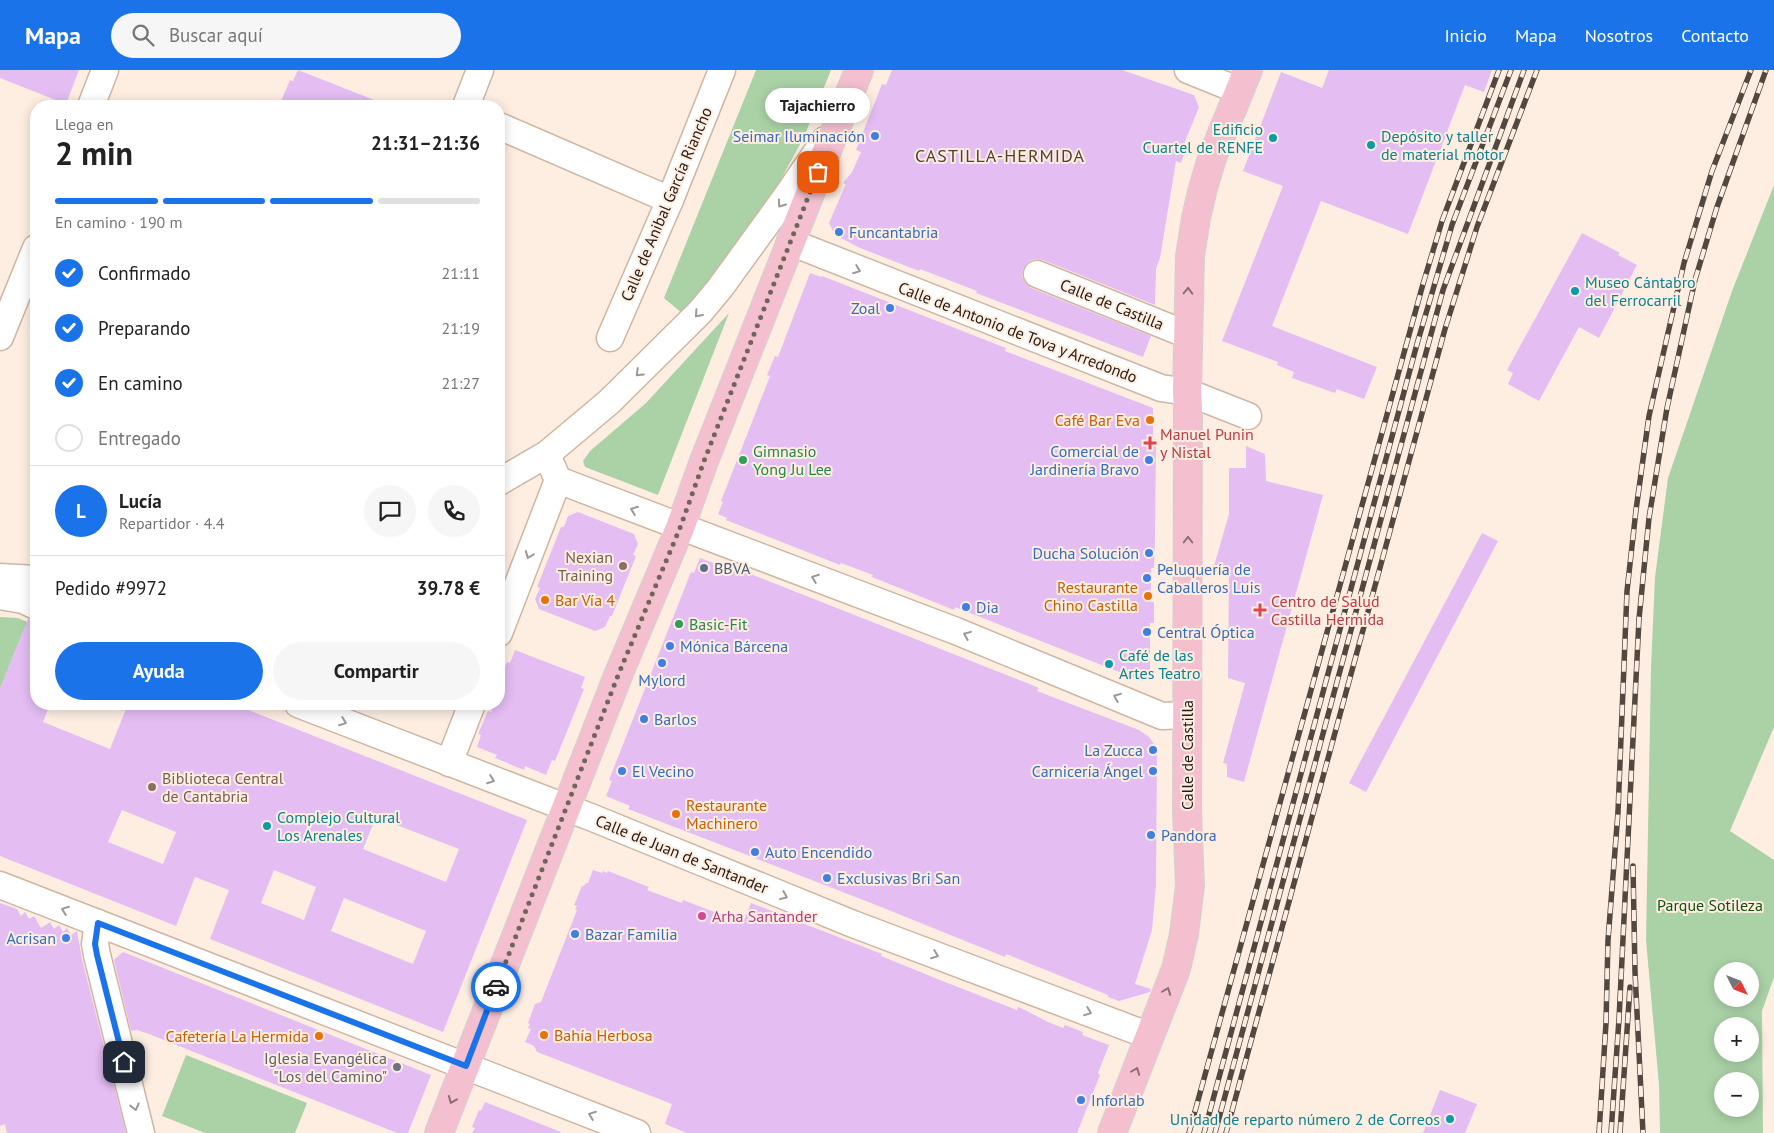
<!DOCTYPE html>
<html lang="es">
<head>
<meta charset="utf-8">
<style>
	body { margin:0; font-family:"PT Sans",sans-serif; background:#f6f6f6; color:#222; height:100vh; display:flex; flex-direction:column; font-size:19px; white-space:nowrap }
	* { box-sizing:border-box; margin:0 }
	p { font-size:16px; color:#767676 }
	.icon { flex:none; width:28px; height:28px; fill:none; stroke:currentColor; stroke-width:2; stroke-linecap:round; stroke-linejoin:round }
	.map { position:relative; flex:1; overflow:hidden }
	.drawer { position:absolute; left:30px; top:30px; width:475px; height:610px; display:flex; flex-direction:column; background:#fff; border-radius:20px; box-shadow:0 2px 12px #0003 }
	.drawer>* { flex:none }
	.needle { width:32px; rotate:132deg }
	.buttons { position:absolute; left:1714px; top:892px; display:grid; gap:10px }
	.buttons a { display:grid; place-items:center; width:45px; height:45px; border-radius:50%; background:#fff; box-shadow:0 2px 12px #0003; font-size:25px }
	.pin { position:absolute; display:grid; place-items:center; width:42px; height:42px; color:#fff; margin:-21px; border-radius:10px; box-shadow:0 2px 8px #0006 }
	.courier { position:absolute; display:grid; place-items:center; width:50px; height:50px; margin:-25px; border:4px solid #1a73e8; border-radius:50%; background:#fff; color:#222; box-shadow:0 1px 6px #0007 }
	.bubble { position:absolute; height:35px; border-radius:18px; background:#fff; box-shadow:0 2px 12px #0003; font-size:16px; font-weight:600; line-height:35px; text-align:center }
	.headline em { font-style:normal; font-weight:600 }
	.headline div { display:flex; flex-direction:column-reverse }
	.headline { display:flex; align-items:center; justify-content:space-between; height:85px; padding:0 25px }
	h1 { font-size:32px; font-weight:600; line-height:38px }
	.bar { display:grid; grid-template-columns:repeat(4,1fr); gap:8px 5px; align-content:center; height:60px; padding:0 25px }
	.bar i { height:6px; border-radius:4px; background:#e0e0e0 }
	.bar .current { background:#1a73e8 }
	.bar p { grid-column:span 4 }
	.line { display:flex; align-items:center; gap:12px; padding:0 25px; border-top:1px solid #e0e0e0 }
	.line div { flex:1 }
	.round { display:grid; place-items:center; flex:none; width:52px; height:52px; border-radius:26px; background:#f6f6f6 }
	ol { padding:0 25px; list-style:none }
	li { display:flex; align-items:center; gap:15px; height:55px }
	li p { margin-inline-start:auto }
	li .icon { padding:5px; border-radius:50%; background:#1a73e8; color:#fff; stroke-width:4 }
	li:last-child { color:#767676 }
	li i { width:28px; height:28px; border:2px solid #e0e0e0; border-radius:50% }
	.button { display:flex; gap:10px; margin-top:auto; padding:10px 25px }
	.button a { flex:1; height:58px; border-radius:30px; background:#1a73e8; color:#fff; font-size:20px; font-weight:600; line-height:58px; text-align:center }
	.button a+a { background:#f6f6f6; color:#222 }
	header { display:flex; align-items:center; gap:30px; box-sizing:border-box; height:70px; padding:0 25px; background:#1a73e8; color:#fff }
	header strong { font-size:24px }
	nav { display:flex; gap:28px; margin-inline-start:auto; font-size:18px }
	.search { width:350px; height:45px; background:#f6f6f6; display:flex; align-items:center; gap:12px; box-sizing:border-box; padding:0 18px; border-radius:28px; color:#767676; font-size:19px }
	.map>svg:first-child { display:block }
	.green { fill:#abd2a7; fill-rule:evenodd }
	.building { fill:#e4bdf3; fill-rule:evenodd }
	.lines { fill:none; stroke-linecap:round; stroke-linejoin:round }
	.street-casing { stroke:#cfb6a3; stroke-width:29 }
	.primary-casing { stroke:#d3d1d0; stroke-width:30 }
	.street { stroke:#fff; stroke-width:26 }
	.primary { stroke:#f4c0d0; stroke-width:28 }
	.rail-casing { stroke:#52483f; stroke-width:5.5 }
	.rail { stroke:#feeee2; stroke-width:4; stroke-dasharray:11; stroke-linecap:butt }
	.oneway { stroke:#9c9895 }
	.oneway2 { stroke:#8c6e72 }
	.done { stroke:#70655c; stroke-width:5; stroke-dasharray:0 9 }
	.route { stroke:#1a73e8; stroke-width:6 }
	.shop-dot { fill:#3f7fe0; stroke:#feeee2; stroke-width:2 }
	.culture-dot { fill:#0f9aa8; stroke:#feeee2; stroke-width:2 }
	.food-dot { fill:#e8710a; stroke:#feeee2; stroke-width:2 }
	.health-dot { fill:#e0444e; stroke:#feeee2; stroke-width:2 }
	.leisure-dot { fill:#2e9e5b; stroke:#feeee2; stroke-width:2 }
	.education-dot { fill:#8d6e63; stroke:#feeee2; stroke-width:2 }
	.service-dot { fill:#5c6f8a; stroke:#feeee2; stroke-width:2 }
	.hotel-dot { fill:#d1479c; stroke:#feeee2; stroke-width:2 }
	.worship-dot { fill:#6b7280; stroke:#feeee2; stroke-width:2 }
	.labels { text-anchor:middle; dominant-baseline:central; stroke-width:4; stroke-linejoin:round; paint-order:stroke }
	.culture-label { font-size:16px; fill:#0d838f; stroke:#feeee2; text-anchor:start }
	.shop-label { font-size:16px; fill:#366cbe; stroke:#feeee2; text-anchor:start }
	.street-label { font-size:16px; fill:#241b14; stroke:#feeee2 }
	.food-label { font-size:16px; fill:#c56008; stroke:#feeee2; text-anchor:end }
	.health-label { font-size:16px; fill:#be3a42; stroke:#feeee2; text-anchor:start }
	.leisure-label { font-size:16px; fill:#27864d; stroke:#feeee2; text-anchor:start }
	.education-label { font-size:16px; fill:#785e54; stroke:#feeee2; text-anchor:end }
	.service-label { font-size:16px; fill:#4e5e75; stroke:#feeee2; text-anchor:start }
	.park-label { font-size:16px; fill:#12500d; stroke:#feeee2 }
	.hotel-label { font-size:16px; fill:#b23c85; stroke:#feeee2; text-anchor:start }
	.worship-label { font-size:16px; fill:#5b616d; stroke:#feeee2; text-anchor:end }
	.neighbourhood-label { font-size:18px; letter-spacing:1px; fill:#55402f; stroke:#feeee2 }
</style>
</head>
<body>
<header>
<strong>Mapa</strong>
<div class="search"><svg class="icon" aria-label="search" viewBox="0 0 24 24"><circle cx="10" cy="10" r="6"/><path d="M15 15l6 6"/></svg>Buscar aquí</div>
<nav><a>Inicio</a><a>Mapa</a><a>Nosotros</a><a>Contacto</a></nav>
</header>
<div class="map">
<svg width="1774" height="1063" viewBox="0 0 1774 1063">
	<rect width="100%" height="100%" fill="#feeee2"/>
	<g class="green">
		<path d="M756,0H831L804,67L775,120L684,245L664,228Z"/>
		<path d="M1774,115V657L1730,761L1774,790V907L1762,941L1763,1063H1660L1659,1015L1646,870L1651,597L1655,507L1668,408L1732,221ZM1722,901H1750V929H1722ZM1750,956V984H1722V956ZM1750,1011V1039H1722V1011Z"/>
		<path d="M729,243L658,425L585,397L583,391L590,381L646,333Z"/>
		<path d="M0,547L18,548L27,552L0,619Z"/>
		<path d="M186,985L307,1033L295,1063H205L162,1046Z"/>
	</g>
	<g class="building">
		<path d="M0,0H79L66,34L0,8Z"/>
		<path d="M298,0L387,35L386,36H279L290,10L293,11Z"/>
		<path d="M892,0H1122L1194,25L1199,37L1184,74L1187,76L1181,93L1176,91L1160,188L1156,199L1155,235L1043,190L1035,189L1028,192L1023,199L1022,206L1025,213L1031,218L1151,266L1143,287L976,223L977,221L920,199L919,201L860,178L835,165L829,153L846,114L843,113L852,102L861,82L856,80L882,14L886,15Z"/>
		<path d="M1329,0H1492L1484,22L1465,15L1408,164L1321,131L1272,256L1377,297L1364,329L1337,319L1335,323L1292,308L1294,302L1277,295L1278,292L1222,271L1283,116L1243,101L1281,2L1322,18Z"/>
		<path d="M1582,163L1620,183L1618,185L1637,195L1599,268L1579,257L1539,331L1508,314L1513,303L1507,300Z"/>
		<path d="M810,203L821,207L822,206L1006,278L1005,281L1153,338V369H1156L1155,468L1154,498H1151V532H1154V553H1150V606L1142,611L955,537L954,540L872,507L873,505L841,493L840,495L726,450L727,448L718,444L723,432L721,431L770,306L767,305L775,286L778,287Z"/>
		<path d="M1246,376L1265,384L1266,411L1323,425L1244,712L1227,707V694L1223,693L1245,613L1228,608L1229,499L1214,496L1229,444V398H1246Z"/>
		<path d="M578,442L634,464L638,474L633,485L636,486L612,546H610L605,557L595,561L539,539L535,529L540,518L537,517L561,457H564L568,446Z"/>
		<path d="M1482,463L1498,471L1366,722L1349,713Z"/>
		<path d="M700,488L724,497L725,494L1027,613L1039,618L1037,621L1139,660L1149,667L1157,678L1156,815L1152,860L1135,914L1151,919L1150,922L1119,931L1108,927V925L1006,884L1005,887L871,833L628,739L630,736L606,726L612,711L609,710L691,502L694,503Z"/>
		<path d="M28,549L36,551V634H50L43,652L110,679L128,634H233L527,750L443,962L210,869L229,820L195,807L176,856L0,786V619ZM122,740L176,762L163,794L108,772ZM376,747L459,779L446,812L363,779ZM274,800L316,817L304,850L261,833ZM344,828L426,861L413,894L331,861Z"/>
		<path d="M515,580L585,607L581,618L584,619L555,691L552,690L546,705L525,696L524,700L495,688L497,685L477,677L481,665L478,664L488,641L491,642L494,634H499V612L507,592L510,593Z"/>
		<path d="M593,800L602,803L603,801L607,803L608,801L649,817L647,820L682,833L683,830L743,853L751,833L882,884L881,886L945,912L1017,940L1018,937L1025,940L1048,952L1063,958L1065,955L1083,962L1082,965L1109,975L1098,1003L1100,1005L1077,1063H687L665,1054L672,1034L537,982L534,976L525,972L531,959L528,958L530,954L528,953L535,934L541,932L577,840L575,839L577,836L574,835L582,816H584L586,813H588Z"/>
		<path d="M0,833L17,839L21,846L25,842L29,849L34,846L41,858L50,852L54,859L59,855L63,862L67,858L71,865L77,861L82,889L126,1063H7L5,1054L0,1056Z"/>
		<path d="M123,882L431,1005L408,1063H397L149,964L137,960L131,961L114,890Z"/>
		<path d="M1440,1020L1477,1034L1465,1063H1423Z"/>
		<path d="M485,1032L561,1062L560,1063H472L475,1058L472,1057L479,1040L481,1041Z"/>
	</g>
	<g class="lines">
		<defs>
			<g id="street">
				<path d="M1188,0L1240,21"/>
				<path d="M91,36L105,0"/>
				<path d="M466,36L480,0"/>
				<path d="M499,56L670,130"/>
				<path d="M790,172L1161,318L1187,322L1248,346"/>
				<path d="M1037,204L1188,265"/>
				<path d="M0,267L36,178"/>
				<path d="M610,268L670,130L722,0"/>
				<path d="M558,410L956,561L1162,646L1187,645"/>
				<path d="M499,412L547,384L609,332L700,242L720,218L786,127L825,70"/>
				<path d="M0,507L36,509"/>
				<path d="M0,526L23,530L36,536"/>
				<path d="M499,563L558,410L551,394"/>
				<path d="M298,634L593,748L853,854L1150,966"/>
				<path d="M449,693L472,634"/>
				<path d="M0,815L637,1063"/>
				<path d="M98,853L95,874L97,885L141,1063"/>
			</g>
			<g id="primary">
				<path d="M439,1063L619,603L680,458L704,391L859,0"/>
				<path d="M1112,1063L1176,899L1184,864L1190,816L1187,741L1188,337L1187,322L1190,186L1196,148L1203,118L1212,88L1248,0"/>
			</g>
		</defs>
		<use href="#street" class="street-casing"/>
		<use href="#primary" class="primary-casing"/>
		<use href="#street" class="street"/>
		<use href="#primary" class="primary"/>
		<defs>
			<g id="rail">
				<path d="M1633,796L1635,902L1643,1063"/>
				<path d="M1189,1063L1423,214L1442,151L1499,0"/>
				<path d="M1204,1063L1417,274L1452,155L1511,0"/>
				<path d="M1215,1063L1443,220L1524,0"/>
				<path d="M1226,1063L1445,259L1477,157L1537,0"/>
				<path d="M1599,1063L1606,953L1608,870L1618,742L1627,521L1636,440L1649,346L1684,193L1712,101L1751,0"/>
				<path d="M1611,1063L1619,949L1639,549L1649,448L1667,338L1695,210L1717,137L1766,0"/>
				<path d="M1620,1063L1630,917"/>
			</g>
		</defs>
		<use href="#rail" class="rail-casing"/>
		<use href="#rail" class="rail"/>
	</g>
	<defs><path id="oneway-chevron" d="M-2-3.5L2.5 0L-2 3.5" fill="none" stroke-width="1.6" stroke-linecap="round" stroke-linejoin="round" transform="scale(1.25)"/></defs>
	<g class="oneway">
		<use href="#oneway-chevron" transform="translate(781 134) rotate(126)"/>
		<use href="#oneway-chevron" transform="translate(857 200) rotate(21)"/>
		<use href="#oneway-chevron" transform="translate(698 244) rotate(132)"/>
		<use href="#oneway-chevron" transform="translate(639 303) rotate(136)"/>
		<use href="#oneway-chevron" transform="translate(634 440) rotate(-159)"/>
		<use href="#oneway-chevron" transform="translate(529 485) rotate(111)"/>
		<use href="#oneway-chevron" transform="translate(815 508) rotate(-159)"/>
		<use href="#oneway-chevron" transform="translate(967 565) rotate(-158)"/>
		<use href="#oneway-chevron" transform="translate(1117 627) rotate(-158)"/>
		<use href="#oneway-chevron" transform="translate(343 652) rotate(21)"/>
		<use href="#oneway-chevron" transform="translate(491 710) rotate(21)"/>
		<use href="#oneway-chevron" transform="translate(784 826) rotate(22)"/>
		<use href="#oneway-chevron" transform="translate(65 840) rotate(-159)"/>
		<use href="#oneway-chevron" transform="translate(935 885) rotate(21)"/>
		<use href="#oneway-chevron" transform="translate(1088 942) rotate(21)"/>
		<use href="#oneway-chevron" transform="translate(135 1037) rotate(76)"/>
		<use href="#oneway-chevron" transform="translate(592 1045) rotate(-159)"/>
	</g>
	<g class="oneway2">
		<use href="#oneway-chevron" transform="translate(1188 221) rotate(-88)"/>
		<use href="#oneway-chevron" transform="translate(1188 470) rotate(-90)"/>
		<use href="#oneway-chevron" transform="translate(1167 921) rotate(-69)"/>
		<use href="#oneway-chevron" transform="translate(1136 1001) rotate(-69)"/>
		<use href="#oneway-chevron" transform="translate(452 1030) rotate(112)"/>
	</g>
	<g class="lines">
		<path class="done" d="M496,917L619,603L680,458L704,391L818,102"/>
		<path class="route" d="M124,992L97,885L95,874L98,853L466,996L496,917"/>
	</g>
	<g class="shop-dot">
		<circle cx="875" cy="66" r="5"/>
		<circle cx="839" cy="162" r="5"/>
		<circle cx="890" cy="238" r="5"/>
		<circle cx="1149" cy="390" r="5"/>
		<circle cx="1149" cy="483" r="5"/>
		<circle cx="1147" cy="508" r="5"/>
		<circle cx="966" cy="537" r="5"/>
		<circle cx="1147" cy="562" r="5"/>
		<circle cx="670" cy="576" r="5"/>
		<circle cx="662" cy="593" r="5"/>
		<circle cx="644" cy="649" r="5"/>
		<circle cx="1153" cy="680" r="5"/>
		<circle cx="622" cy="701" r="5"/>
		<circle cx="1153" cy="701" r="5"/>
		<circle cx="1151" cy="765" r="5"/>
		<circle cx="755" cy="782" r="5"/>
		<circle cx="827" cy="808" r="5"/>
		<circle cx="575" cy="864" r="5"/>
		<circle cx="66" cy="868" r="5"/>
		<circle cx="1081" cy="1030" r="5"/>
	</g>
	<g class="culture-dot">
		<circle cx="1273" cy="68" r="5"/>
		<circle cx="1371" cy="75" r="5"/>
		<circle cx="1575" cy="221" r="5"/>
		<circle cx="1109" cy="594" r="5"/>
		<circle cx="267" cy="756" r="5"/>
		<circle cx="1450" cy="1049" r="5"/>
	</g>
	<g class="food-dot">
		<circle cx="1150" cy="350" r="5"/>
		<circle cx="1148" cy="526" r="5"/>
		<circle cx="545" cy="530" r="5"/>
		<circle cx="676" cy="744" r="5"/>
		<circle cx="544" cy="965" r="5"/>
		<circle cx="319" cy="966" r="5"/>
	</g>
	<g class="health-dot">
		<path d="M1147.5 365.5h5v5h5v5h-5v5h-5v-5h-5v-5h5z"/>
		<path d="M1257.5 532.5h5v5h5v5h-5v5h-5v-5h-5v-5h5z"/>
	</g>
	<g class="leisure-dot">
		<circle cx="743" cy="390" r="5"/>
		<circle cx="679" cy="554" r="5"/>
	</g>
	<g class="education-dot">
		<circle cx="623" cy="496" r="5"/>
		<circle cx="152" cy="717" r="5"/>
	</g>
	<circle class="service-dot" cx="704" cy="498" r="5"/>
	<circle class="hotel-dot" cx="702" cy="846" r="5"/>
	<circle class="worship-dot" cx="397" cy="997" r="5"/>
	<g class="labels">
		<g class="culture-label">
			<text x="1263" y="59" text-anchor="end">Edificio<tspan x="1263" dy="18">Cuartel de RENFE</tspan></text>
			<text x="1381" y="66">Depósito y taller<tspan x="1381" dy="18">de material motor</tspan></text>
			<text x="1585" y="212">Museo Cántabro<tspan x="1585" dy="18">del Ferrocarril</tspan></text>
			<text x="1119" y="585">Café de las<tspan x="1119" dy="18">Artes Teatro</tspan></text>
			<text x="277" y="747">Complejo Cultural<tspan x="277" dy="18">Los Arenales</tspan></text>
			<text x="1440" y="1049" text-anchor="end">Unidad de reparto número 2 de Correos</text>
		</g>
		<g class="shop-label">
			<text x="865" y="66" text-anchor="end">Seimar Iluminación</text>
			<text x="849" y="162">Funcantabria</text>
			<text x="880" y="238" text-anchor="end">Zoal</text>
			<text x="1139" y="381" text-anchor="end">Comercial de<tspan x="1139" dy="18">Jardinería Bravo</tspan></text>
			<text x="1139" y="483" text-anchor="end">Ducha Solución</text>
			<text x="1157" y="499">Peluquería de<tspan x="1157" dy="18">Caballeros Luis</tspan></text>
			<text x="976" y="537">Dia</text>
			<text x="1157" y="562">Central Óptica</text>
			<text x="680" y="576">Mónica Bárcena</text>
			<text x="662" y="610" text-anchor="middle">Mylord</text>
			<text x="654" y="649">Barlos</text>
			<text x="1143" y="680" text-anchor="end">La Zucca</text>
			<text x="632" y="701">El Vecino</text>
			<text x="1143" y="701" text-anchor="end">Carnicería Ángel</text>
			<text x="1161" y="765">Pandora</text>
			<text x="765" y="782">Auto Encendido</text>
			<text x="837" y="808">Exclusivas Bri San</text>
			<text x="585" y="864">Bazar Familia</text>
			<text x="56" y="868" text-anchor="end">Acrisan</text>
			<text x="1091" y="1030">Inforlab</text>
		</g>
		<g class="street-label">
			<text transform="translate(666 134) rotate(-67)">Calle de Anibal García Riancho</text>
			<text transform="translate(1112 234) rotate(22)">Calle de Castilla</text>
			<text transform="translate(1018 262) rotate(21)">Calle de Antonio de Tova y Arredondo</text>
			<text transform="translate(1187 685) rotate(-90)">Calle de Castilla</text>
			<text transform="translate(682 784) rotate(22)">Calle de Juan de Santander</text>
		</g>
		<g class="food-label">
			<text x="1140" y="350">Café Bar Eva</text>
			<text x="1138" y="517">Restaurante<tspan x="1138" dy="18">Chino Castilla</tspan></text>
			<text x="555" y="530" text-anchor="start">Bar Vía 4</text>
			<text x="686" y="735" text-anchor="start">Restaurante<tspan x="686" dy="18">Machinero</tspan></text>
			<text x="554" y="965" text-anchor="start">Bahía Herbosa</text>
			<text x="309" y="966">Cafetería La Hermida</text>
		</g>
		<g class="health-label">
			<text x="1160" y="364">Manuel Punin<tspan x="1160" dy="18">y Nistal</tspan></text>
			<text x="1271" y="531">Centro de Salud<tspan x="1271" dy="18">Castilla Hermida</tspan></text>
		</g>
		<g class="leisure-label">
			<text x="753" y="381">Gimnasio<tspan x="753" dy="18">Yong Ju Lee</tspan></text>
			<text x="689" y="554">Basic-Fit</text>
		</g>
		<g class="education-label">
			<text x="613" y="487">Nexian<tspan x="613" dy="18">Training</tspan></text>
			<text x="162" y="708" text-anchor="start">Biblioteca Central<tspan x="162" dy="18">de Cantabria</tspan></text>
		</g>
		<g class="service-label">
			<text x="714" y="498">BBVA</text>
		</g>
		<g class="park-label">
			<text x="1710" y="835">Parque Sotileza</text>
		</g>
		<g class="hotel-label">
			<text x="712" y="846">Arha Santander</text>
		</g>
		<g class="worship-label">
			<text x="387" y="988">Iglesia Evangélica<tspan x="387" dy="18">"Los del Camino"</tspan></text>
		</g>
		<g class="neighbourhood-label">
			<text x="1000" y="85">CASTILLA-HERMIDA</text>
		</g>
	</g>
</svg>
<div class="buttons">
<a><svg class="needle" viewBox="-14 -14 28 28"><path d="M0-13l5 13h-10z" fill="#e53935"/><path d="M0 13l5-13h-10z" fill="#767676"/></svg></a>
<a>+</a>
<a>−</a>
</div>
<div class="pin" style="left:818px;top:102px;background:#ea580c"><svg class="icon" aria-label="bag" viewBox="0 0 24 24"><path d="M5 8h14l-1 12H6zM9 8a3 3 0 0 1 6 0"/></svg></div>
<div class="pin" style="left:124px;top:992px;background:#1f2937"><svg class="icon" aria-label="home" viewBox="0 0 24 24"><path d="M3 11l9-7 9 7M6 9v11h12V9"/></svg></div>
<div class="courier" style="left:496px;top:917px"><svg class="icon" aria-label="car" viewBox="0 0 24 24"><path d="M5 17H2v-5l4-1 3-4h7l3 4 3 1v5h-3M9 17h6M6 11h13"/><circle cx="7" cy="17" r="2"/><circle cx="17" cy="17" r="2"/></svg></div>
<div class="bubble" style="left:765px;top:18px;width:105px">Tajachierro</div>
<section class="drawer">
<div class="headline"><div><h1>2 min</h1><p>Llega en</p></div><em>21:31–21:36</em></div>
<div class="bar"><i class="current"></i><i class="current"></i><i class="current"></i><i></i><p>En camino · 190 m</p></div>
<ol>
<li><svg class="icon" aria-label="check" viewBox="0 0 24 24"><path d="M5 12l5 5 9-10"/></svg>Confirmado<p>21:11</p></li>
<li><svg class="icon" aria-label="check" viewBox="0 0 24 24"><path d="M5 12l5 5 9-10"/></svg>Preparando<p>21:19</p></li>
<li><svg class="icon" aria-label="check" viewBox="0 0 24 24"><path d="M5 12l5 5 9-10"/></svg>En camino<p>21:27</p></li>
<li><i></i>Entregado</li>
</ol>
<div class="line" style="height:90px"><b class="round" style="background:#1a73e8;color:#fff">L</b><div><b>Lucía</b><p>Repartidor · 4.4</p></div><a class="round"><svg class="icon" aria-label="chat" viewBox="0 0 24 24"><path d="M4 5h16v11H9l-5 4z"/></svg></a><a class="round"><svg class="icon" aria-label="phone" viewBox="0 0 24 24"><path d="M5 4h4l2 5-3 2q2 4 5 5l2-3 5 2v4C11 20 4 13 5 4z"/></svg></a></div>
<div class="line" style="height:65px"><div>Pedido #9972</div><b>39.78 €</b></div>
<div class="button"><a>Ayuda</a><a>Compartir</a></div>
</section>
</div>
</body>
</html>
